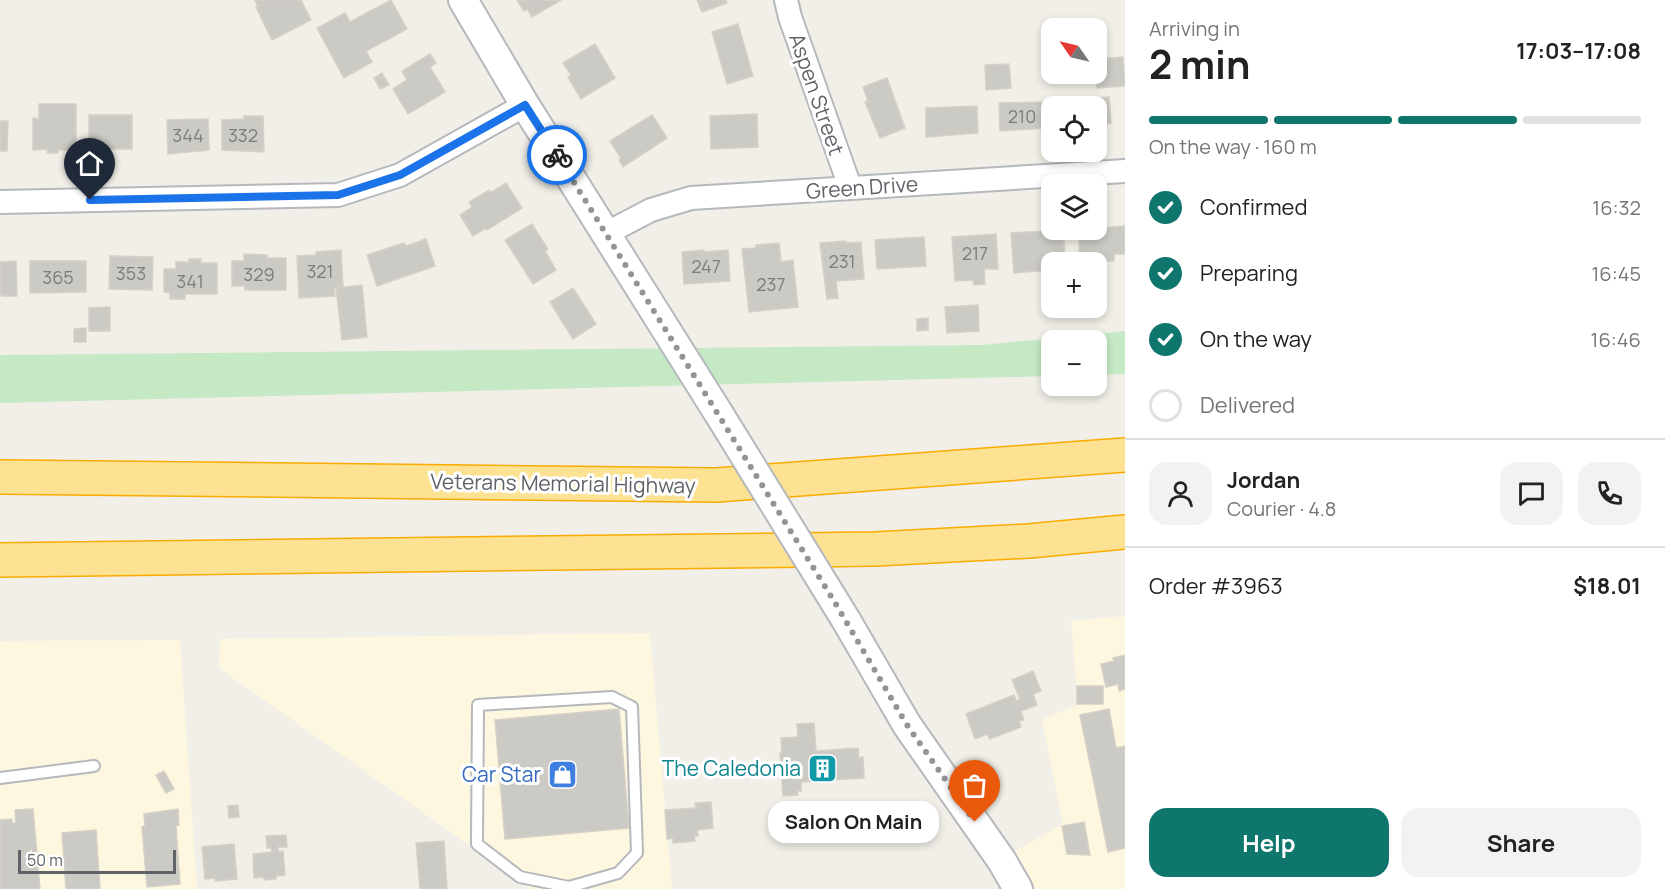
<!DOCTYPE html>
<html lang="en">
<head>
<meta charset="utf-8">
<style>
	body { margin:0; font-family:Manrope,sans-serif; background:#f2f2f2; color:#222; height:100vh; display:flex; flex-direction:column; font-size:22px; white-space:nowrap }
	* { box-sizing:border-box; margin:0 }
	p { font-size:20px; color:#767676 }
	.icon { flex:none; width:33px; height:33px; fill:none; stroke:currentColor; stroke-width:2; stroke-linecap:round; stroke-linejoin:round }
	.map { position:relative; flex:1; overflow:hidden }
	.side { display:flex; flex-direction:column; background:#fff; width:540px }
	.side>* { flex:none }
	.needle { width:39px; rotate:304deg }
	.tools { position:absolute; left:1041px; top:18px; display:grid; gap:12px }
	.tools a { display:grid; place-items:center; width:66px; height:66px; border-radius:12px; background:#fff; box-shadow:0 3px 9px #0003; font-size:30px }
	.scale { position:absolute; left:18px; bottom:15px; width:158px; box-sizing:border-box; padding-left:6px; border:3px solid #5f6368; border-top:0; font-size:16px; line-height:21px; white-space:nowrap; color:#5f6368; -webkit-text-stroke:4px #fff; paint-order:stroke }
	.pin { position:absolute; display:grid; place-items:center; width:51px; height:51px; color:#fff; margin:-62px -26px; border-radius:50% 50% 50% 0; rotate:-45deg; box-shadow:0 0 6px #0007 }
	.pin .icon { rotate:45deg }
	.courier { position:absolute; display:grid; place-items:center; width:60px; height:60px; margin:-30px; border:4px solid #1a73e8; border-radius:50%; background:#fff; color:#222; box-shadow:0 2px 8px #0007 }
	.bubble { position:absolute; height:42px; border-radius:18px; background:#fff; box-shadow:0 3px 9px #0003; font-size:20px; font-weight:700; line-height:42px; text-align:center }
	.overview em { font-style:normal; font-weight:700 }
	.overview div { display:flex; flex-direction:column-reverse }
	.overview { display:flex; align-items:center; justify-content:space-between; height:102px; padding:0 24px }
	h1 { font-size:39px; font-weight:700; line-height:45px }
	.bar { display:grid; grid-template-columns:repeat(4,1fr); gap:9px 6px; align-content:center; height:72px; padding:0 24px }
	.bar i { height:8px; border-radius:4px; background:#e0e0e0 }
	.bar .active { background:#0f766e }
	.bar p { grid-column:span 4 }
	.line { display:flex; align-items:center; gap:15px; padding:0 24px; border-top:2px solid #e0e0e0 }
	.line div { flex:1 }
	.round { display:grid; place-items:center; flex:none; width:63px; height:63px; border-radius:18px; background:#f2f2f2 }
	ol { padding:0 24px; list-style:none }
	li { display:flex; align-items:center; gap:18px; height:66px }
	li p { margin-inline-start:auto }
	li .icon { padding:6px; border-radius:50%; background:#0f766e; color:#fff; stroke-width:4 }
	li:last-child { color:#767676 }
	li i { width:33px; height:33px; border:3px solid #e0e0e0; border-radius:50% }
	.button { display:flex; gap:12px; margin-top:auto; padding:12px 24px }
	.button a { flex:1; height:69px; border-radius:18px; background:#0f766e; color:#fff; font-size:24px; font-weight:700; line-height:69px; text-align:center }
	.button a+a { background:#f2f2f2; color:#222 }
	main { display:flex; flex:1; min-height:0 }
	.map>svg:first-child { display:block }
	.commercial { fill:#fef7e0 }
	.green { fill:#c5e8c5 }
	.building { fill:#cccac5; stroke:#d6d1c6; stroke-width:1.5 }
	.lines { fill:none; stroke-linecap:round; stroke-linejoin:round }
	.service-casing { stroke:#b5b8bc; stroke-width:14 }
	.minor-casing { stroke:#b5b8bc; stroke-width:26 }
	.tertiary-casing { stroke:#b5b8bc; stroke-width:32 }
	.motorway-casing { stroke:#f9ab00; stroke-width:36 }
	.service { stroke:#fff; stroke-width:10 }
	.minor { stroke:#fff; stroke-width:22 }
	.tertiary { stroke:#fff; stroke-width:28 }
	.motorway { stroke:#fde293; stroke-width:33 }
	.tertiary-bridge-casing { stroke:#b5b8bc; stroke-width:32; stroke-linecap:butt }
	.tertiary-bridge { stroke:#fff; stroke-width:28 }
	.done { stroke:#929495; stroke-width:6; stroke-dasharray:0 10.8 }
	.route { stroke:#1a73e8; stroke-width:8 }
	.labels { text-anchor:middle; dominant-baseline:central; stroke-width:6; stroke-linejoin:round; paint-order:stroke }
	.number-label { font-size:18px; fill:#7a7d7f }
	.street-label { font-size:21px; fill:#5f6368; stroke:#fff }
	.culture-label { font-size:21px; fill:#0d838f; stroke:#fff; text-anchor:end }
	.shop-label { font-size:21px; fill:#366cbe; stroke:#fff; text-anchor:end }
</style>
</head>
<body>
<main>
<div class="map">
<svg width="1125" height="889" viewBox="0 0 1125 889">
	<rect width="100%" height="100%" fill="#f1efe8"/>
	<g class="commercial">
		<path d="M1125,616V889H1033L1008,855L1063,824L1042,719L1078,705L1071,621Z"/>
		<path d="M650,633L672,889H531L219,668L220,639Z"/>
		<path d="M180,640L197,889H0V641Z"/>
	</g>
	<path class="green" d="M1125,331V374L1097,375L1096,340H1052L1051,376L0,403V355L982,345Z"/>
	<g class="building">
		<path d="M257,0H301L311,20L272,40L256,7L258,6L255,1Z"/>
		<path d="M391,0L407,29L366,51L372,62L344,78L317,28L345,13L350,22Z"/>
		<path d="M517,0H561L532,17L527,9L524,11Z"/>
		<path d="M697,0H726L727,3L702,12Z"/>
		<path d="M738,24L753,76L727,84L712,32Z"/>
		<path d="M595,44L615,78L581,99L568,77L571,75L563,63Z"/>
		<path d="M430,54L436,63L430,67L445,92L408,114L393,89L407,80L402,71Z"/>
		<path d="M1123,57L1125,86L1097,88L1096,59Z"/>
		<path d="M1009,64L1011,88L986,90L985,65Z"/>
		<path d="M382,73L389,85L380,89L374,78Z"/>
		<path d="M887,78L905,128L880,138L865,102L868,101L863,87Z"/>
		<path d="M1109,97L1111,123L1103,125L1096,126V106H1058V101Z"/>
		<path d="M1045,102L1046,128L1000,131L999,103Z"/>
		<path d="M39,104H76V150H58V153H47V149L33,150V118L39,119Z"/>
		<path d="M977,106L978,133L926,137V108Z"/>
		<path d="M757,114L758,147L711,149L710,116Z"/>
		<path d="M89,115H132V149H105L104,145H89Z"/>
		<path d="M652,115L667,138L623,167L619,160L621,158L610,141Z"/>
		<path d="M244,116H263L264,152L222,150V120L244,119Z"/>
		<path d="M208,119L209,150L168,154L167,120Z"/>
		<path d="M0,121H8L7,151H0Z"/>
		<path d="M506,183L522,208L487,230L486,228L473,236L460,215L472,207L469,202L489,190L490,193Z"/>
		<path d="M532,224L548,249L545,251L556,270L533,284L505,240Z"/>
		<path d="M1125,226V254H1114V261L1082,262V255H1079V230Z"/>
		<path d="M1063,230L1065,256L1049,257L1050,270L1014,273L1011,233Z"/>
		<path d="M996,234L998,269H984L985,284L974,285L973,280L955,281L952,237Z"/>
		<path d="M924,237L926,266L877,269L875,240Z"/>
		<path d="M426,239L435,266L377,286L367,255L404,243L406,246Z"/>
		<path d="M846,241V243L861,242L864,279L836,281L838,298L827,299L820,243Z"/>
		<path d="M779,243L781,262L793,260L798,307L749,312L742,249L756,248V245Z"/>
		<path d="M341,250L343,287H334L335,296L299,298L297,256L316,255V252Z"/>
		<path d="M704,250V252L728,250L730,281L684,284L682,252Z"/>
		<path d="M244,254L267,255V258H286V290H245V286H232V261H244Z"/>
		<path d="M110,256L153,257L152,290L109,289Z"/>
		<path d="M189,259H201V263H217V294H185V299H170V293L164,292V269H176V262H189Z"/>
		<path d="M16,261L17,296H2L0,294V262Z"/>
		<path d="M30,261H86V292L30,293Z"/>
		<path d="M362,285L367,337L342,340L336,288Z"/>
		<path d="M573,288L596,324L573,339L550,302Z"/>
		<path d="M978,305L979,331L947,333L945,307Z"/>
		<path d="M110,307V331H89V308Z"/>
		<path d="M928,318V330L917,331V319Z"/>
		<path d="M86,328V342H74V329Z"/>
		<path d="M1125,655V689L1119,691L1118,684L1106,687L1101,664L1114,661L1113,658Z"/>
		<path d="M1033,671L1041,691L1033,694L1037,705L1021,711L1024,720L1019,721L1021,727L990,739L987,734L975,739L966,714L1014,695L1016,701L1020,699L1012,680Z"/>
		<rect x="1077" y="686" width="26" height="18"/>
		<path d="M619,709L629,828L505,839L495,720Z"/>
		<path d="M1109,709L1116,748L1125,746V848L1108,852L1080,715Z"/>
		<path d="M814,723L816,751L858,748L859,758L863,757L864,778L801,782V791H797L798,795L783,796L780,753H782L781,738L798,737L797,724Z"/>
		<path d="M164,771L174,789L166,793L156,775Z"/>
		<path d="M711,802L713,828L697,830L698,836H694L695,841L673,843V838L667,839L665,810L696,808L695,803Z"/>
		<path d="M238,805L239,817L229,818L228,806Z"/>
		<path d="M33,809L40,889H0V820L12,819V823H16L15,810Z"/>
		<path d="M178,809L179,825L176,826L180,884L147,887L142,827L145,826L144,814Z"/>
		<path d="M1084,822L1090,855L1067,854L1062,826Z"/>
		<path d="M96,830L100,889H66L62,833Z"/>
		<path d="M286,835L287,847H278V852L283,851L285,875L276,876V879L264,880V877L254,878L253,854L272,852L271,848H267L266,836Z"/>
		<path d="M444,841L447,889H420L416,843Z"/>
		<path d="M234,844L237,879L215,881V878L205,879L202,847Z"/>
	</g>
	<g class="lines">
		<defs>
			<g id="service">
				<path d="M612,697L632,707L637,853L618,873L569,887L520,877L477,844L478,705Z"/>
				<path d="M0,778L94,766"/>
			</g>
			<g id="minor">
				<path d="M786,0L790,17L850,187"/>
				<path d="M0,202L338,195L400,175L525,105"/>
				<path d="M607,233L651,210L691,198L1125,171"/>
			</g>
			<g id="tertiary">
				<path d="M463,0L525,105L719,414"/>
				<path d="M846,620L907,725L1002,861L1018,889"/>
			</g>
			<g id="motorway">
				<path d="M0,477L716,485L1125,455"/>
				<path d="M0,560L875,549L1029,541L1125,532"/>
			</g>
		</defs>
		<use href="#service" class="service-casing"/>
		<use href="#minor" class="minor-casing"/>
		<use href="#tertiary" class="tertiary-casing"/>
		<use href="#motorway" class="motorway-casing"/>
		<use href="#service" class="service"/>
		<use href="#minor" class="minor"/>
		<use href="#tertiary" class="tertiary"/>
		<use href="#motorway" class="motorway"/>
		<defs>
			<path id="tertiary-bridge" d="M719,414L846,620"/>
		</defs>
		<use href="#tertiary-bridge" class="tertiary-bridge-casing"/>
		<use href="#tertiary-bridge" class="tertiary-bridge"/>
	</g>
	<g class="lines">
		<path class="done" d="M557,155L834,601L907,725L975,822"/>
		<path class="route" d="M90,200L338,195L400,175L525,105L557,155"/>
	</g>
	<defs>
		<symbol id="building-square" viewBox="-11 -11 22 22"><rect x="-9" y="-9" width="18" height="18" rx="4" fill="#0f9aa8" stroke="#fff"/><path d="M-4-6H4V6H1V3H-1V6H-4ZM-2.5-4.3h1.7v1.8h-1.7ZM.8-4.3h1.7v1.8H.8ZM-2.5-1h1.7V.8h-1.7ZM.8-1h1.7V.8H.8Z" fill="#fff"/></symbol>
		<symbol id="shop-square" viewBox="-11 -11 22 22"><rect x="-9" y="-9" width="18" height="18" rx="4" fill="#3f7fe0" stroke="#fff"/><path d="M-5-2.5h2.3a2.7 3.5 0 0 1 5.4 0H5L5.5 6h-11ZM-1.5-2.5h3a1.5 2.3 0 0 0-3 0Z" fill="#fff"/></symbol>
	</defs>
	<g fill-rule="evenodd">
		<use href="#building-square" x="806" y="752" width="33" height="33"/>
		<use href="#shop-square" x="546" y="758" width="33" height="33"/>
	</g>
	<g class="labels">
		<g class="number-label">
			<text x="1022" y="116">210</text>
			<text x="188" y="135">344</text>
			<text x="243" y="135">332</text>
			<text x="975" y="253">217</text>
			<text x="842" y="261">231</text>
			<text x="706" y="266">247</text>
			<text x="320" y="271">321</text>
			<text x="131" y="273">353</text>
			<text x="259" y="274">329</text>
			<text x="58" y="277">365</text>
			<text x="190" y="281">341</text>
			<text x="771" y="284">237</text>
		</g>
		<g class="street-label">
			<text transform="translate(817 94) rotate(71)">Aspen Street</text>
			<text transform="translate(862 187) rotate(-4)">Green Drive</text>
			<text transform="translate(563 483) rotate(1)">Veterans Memorial Highway</text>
		</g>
		<g class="culture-label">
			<text x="801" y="768">The Caledonia</text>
		</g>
		<g class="shop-label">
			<text x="541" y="774">Car Star</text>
		</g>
	</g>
</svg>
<div class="tools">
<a><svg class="needle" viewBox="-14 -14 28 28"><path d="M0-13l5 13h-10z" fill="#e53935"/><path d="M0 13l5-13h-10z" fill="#767676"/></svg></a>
<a><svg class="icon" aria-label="locate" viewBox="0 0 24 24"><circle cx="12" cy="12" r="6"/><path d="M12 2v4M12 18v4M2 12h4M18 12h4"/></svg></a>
<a><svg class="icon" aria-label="layers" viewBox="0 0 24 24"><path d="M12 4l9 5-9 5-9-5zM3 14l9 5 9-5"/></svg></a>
<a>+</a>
<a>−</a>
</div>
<div class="scale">50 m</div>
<div class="pin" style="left:975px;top:822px;background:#ea580c"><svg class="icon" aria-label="bag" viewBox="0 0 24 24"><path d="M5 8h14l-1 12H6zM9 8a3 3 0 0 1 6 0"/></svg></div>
<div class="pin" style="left:90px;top:200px;background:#1f2937"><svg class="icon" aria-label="home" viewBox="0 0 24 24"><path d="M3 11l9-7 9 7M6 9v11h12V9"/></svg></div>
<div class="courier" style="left:557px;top:155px"><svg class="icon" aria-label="bike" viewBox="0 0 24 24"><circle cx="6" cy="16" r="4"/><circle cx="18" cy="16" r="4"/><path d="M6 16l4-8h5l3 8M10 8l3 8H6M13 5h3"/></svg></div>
<div class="bubble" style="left:768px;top:801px;width:171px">Salon On Main</div>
</div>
<section class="side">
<div class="overview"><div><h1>2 min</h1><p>Arriving in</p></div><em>17:03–17:08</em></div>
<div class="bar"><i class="active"></i><i class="active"></i><i class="active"></i><i></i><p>On the way · 160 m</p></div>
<ol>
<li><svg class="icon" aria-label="check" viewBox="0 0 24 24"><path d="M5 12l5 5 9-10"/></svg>Confirmed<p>16:32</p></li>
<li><svg class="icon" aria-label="check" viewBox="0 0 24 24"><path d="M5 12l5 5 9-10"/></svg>Preparing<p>16:45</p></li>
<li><svg class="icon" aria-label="check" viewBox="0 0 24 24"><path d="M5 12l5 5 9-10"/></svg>On the way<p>16:46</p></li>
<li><i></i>Delivered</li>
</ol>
<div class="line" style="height:108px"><a class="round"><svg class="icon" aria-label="person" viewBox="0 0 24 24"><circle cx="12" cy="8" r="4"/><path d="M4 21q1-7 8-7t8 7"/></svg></a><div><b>Jordan</b><p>Courier · 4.8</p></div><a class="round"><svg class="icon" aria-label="chat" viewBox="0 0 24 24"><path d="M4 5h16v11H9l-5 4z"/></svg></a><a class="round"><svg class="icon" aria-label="phone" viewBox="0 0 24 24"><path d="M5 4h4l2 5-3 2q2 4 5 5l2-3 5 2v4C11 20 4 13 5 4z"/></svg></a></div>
<div class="line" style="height:78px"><div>Order #3963</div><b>$18.01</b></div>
<div class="button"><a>Help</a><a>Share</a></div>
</section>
</main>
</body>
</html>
